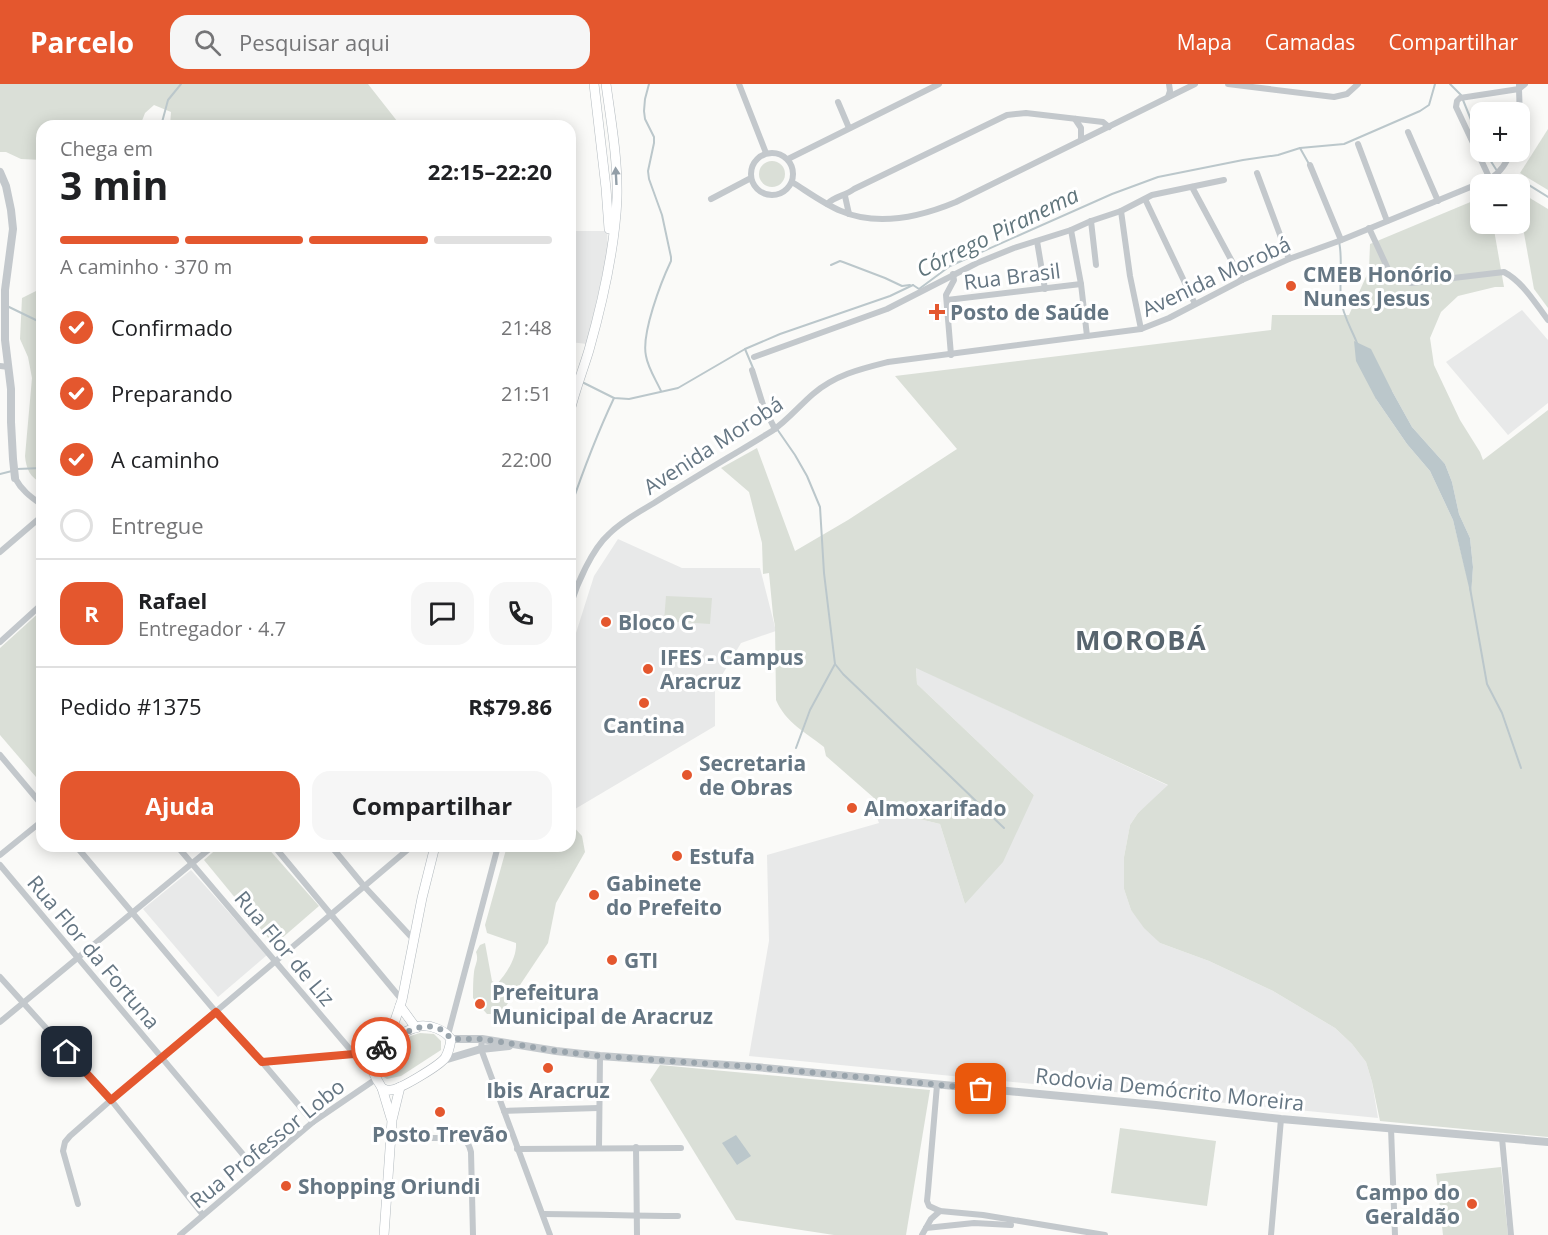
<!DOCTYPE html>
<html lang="pt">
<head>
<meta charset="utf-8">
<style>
	body { margin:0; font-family:"Open Sans",sans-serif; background:#f6f6f6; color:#202124; height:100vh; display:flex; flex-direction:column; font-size:22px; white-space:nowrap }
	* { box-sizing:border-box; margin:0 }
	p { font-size:20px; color:#757577 }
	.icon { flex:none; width:33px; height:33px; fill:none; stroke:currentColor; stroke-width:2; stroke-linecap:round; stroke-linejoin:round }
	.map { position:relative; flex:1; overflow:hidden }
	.details { position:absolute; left:36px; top:36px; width:540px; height:732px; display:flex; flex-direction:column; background:#fff; border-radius:18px; box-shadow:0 3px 15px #0003 }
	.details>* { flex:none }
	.controls { position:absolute; left:1470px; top:18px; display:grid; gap:12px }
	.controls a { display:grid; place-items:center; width:60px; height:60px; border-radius:12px; background:#fff; box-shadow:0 3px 15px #0003; font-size:30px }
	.pin { position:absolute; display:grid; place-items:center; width:51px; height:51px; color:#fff; margin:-26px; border-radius:12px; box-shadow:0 3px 9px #0006 }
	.courier { position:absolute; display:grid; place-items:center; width:60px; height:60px; margin:-30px; border:4px solid #e4572e; border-radius:50%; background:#fff; color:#222; box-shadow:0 2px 8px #0007 }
	.head em { font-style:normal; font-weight:700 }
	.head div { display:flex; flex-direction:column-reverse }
	.head { display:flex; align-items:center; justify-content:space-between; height:102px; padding:0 24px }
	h1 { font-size:39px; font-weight:700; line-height:45px }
	.bar { display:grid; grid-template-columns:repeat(4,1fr); gap:9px 6px; align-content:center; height:72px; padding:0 24px }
	.bar i { height:8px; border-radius:4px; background:#e0e0e0 }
	.bar .selected { background:#e4572e }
	.bar p { grid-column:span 4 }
	.line { display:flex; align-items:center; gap:15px; padding:0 24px; border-top:2px solid #e0e0e0 }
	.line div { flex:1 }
	.round { display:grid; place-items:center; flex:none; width:63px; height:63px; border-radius:18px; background:#f6f6f6 }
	ol { padding:0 24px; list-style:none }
	li { display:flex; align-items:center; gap:18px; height:66px }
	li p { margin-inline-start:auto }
	li .icon { padding:6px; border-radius:50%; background:#e4572e; color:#fff; stroke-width:4 }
	li:last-child { color:#757577 }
	li i { width:33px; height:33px; border:3px solid #e0e0e0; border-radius:50% }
	.button { display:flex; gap:12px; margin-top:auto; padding:12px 24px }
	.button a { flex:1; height:69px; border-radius:18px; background:#e4572e; color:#fff; font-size:24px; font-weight:700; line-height:69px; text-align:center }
	.button a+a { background:#f6f6f6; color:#202124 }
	header { display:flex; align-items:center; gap:36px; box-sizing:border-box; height:84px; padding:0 30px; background:#e4572e; color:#fff }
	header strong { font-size:28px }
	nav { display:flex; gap:33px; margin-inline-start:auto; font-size:21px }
	.search { width:420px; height:54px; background:#f6f6f6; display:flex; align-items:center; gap:15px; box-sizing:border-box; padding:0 21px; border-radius:18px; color:#757577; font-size:22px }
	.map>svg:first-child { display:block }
	.built { fill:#e8e9e9 }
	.green { fill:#dadfd7; fill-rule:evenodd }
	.water { fill:#bbc7cb }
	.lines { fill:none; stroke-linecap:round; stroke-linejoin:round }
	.stream { stroke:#bbc7cb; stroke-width:2 }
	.secondary-casing { stroke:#b3babf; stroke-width:10 }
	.minor { stroke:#c3c8cc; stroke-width:6 }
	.tertiary { stroke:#c3c8cc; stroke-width:8 }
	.secondary { stroke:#fff; stroke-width:9 }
	.oneway { fill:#939fa8 }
	.done { stroke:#99a4ac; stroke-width:6; stroke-dasharray:0 10.8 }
	.route { stroke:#e4572e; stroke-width:8 }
	.poi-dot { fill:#e4572e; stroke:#fff; stroke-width:2 }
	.labels { text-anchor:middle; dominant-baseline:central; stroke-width:6; stroke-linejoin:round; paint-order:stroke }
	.poi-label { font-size:21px; font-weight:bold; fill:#657683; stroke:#fff; text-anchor:start }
	.street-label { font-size:21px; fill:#657683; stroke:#fff }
	.water-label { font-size:22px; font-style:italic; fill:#60757c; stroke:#fff }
	.district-label { font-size:27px; font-weight:bold; letter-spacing:1.5px; fill:#57646e; stroke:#fff }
</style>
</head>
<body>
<header>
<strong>Parcelo</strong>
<div class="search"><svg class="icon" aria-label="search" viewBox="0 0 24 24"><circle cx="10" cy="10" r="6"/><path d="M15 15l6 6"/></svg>Pesquisar aqui</div>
<nav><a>Mapa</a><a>Camadas</a><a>Compartilhar</a></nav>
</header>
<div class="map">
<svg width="1548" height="1151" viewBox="0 0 1548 1151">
	<rect width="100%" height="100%" fill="#fafaf8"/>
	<g class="built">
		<path d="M570,147H607L608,165L587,260L570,258Z"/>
		<path d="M1522,226L1548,256V319L1508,351L1446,278Z"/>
		<path d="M618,455L682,484H760L776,547L741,559L715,603V642L570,728V568L594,492Z"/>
		<path d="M916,583L1169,702L1138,729L1130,741L1124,773V805L1131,826L1160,859L1209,877L1273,907L1335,944L1352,960L1366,978L1372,998L1378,1034L749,972L769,857L767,771L879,739L874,726L890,728L940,740L965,820L1034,711L917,600Z"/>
		<path d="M191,786L267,871L218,913L143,825Z"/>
	</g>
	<g class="green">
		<path d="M0,0H368L401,42H170L171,28L154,21L145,29L140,42H42V76L21,75L6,68H0Z"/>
		<path d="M1548,45V106L1520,89Z"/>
		<circle cx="772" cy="90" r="13"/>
		<path d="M1520,108L1548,125V224L1534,205L1520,127Z"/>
		<path d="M1480,114V140H1493L1504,203H1495L1458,212L1441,228L1430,254L1434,281L1460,336L1480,368L1483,376L1548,326V1053L1380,1037L1372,998L1366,978L1352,960L1335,944L1273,907L1209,877L1160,859L1144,844L1131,826L1124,805V773L1130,741L1138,729L1168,701L916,584L917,600L1034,711L1003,778L965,820L940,740L890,728L826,672L824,663C805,648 786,639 776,616L775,542L773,531L769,489L763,490L762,459L749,408L721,384L757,364L795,467L848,436L957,365L895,292L1271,246L1272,231H1349L1369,186L1370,160ZM1392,307L1412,343L1445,380L1452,398L1459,430L1470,454L1473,483L1471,509L1453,436L1430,387L1407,360L1376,315Z"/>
		<path d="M42,204V399C30,394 26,384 25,372L32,294L28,273L20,255L22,214Z"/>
		<path d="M666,512L712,514L710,540L664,537Z"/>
		<path d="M42,526V700L0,651V564Z"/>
		<path d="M570,739L582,752L585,768L556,819L548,859L506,922L498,930H487L473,914C473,905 473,896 474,888C475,880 479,876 476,868L480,861L485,859L492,897L497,900C507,889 517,873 516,859L487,849L485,841L507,762H570Z"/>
		<path d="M220,762H266L319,822L274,861L204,776Z"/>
		<path d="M420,949L434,950L441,957V966L401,992L387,995L379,990L378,979C387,963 402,954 420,949Z"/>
		<path d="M660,981L930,1006L906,1151H834L736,1136L650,996Z"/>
		<path d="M1120,1044L1216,1057L1207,1122L1111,1109Z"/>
		<path d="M1501,1083L1508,1151H1443L1436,1090Z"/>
	</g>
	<g class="water">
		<path d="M1354,257L1371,265L1392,307L1412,343L1445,380L1452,398L1459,430L1470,454L1473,483L1471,512L1453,436L1430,387L1407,360L1376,315L1356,277Z"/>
		<path d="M736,1051L751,1072L737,1081L722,1059Z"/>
	</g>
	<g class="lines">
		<g class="stream">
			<path d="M649,0L645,15L644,27L645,35L654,53V59L648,87L649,95L662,131L671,173V177C661,198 641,250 646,272C648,284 656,296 661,307"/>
			<path d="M1450,0L1461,11"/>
			<path d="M1463,16L1480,58"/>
			<path d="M161,42L168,16L181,0"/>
			<path d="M1300,64L1309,80"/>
			<path d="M1485,68L1499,90L1504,93H1516L1548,113"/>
			<path d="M1339,158C1343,174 1339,197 1341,215C1342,230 1352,246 1357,259"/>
			<path d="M831,181L840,177L843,178L885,194L902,202L910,201"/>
			<path d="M913,201L919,205L950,182L1112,110L1158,93L1243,76L1278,71L1300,64L1344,60L1420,27L1429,21L1435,0"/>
			<path d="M7,222L42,239"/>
			<path d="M745,265L753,284"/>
			<path d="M570,291L575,294"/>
			<path d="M580,297L614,314L629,315L678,304L745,265L780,250L890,212L913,201"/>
			<path d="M777,345L795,371L807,392L820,423L824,489L835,580L843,590L951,693L1004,744"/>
			<path d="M17,385L42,384"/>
			<path d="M0,390L12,387"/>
			<path d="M570,425C583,387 597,350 614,314"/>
			<path d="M1470,504L1487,600L1502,629L1521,684"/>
			<path d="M796,664L810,626L835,580"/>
		</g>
		<defs>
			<g id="secondary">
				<path d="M594,0L606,104L609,145"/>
				<path d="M570,327C575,306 583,286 589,266C602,220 615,161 617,114C618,76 611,37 606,0"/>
				<path d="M400,922L416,944"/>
				<path d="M420,942C432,941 444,946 451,955C450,962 449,968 445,974C440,981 401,1005 391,1006C387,1007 386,1006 382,1004C379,999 375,993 373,987C368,963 402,948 420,942Z"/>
				<path d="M388,957L402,916L422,814L435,762"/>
				<path d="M382,1004L391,1034"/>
				<path d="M384,1151L392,1036L400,1003"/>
			</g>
		</defs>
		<use href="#secondary" class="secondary-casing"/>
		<g class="minor">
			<path d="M739,0L766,69"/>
			<path d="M1228,0L1334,13L1347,10L1358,0"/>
			<path d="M1168,13L1170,7L1169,0"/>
			<path d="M838,18L849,44"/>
			<path d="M1075,35L1081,44V56"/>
			<path d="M1520,36L1519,5L1525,0"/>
			<path d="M1408,48L1438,117"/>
			<path d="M1358,60L1387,137"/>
			<circle cx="772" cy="90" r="21"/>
			<path d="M788,75L939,0"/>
			<path d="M1310,81L1341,156"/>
			<path d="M1257,89L1289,175"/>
			<path d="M1490,95L1456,23L1457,17L1460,14L1519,5V0"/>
			<path d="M792,98C808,108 824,120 841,127C878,143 920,133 956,118L1195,0"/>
			<path d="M1192,103L1242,196"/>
			<path d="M845,112L849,130"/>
			<path d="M711,115L751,94"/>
			<path d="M1145,115L1195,220"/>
			<path d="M827,120C835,112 845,112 854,105L1007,31L1026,29L1103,38L1109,43"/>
			<path d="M1121,127L1130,192L1141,245"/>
			<path d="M1091,137L1096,181"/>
			<path d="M1369,144L1388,185L1397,194L1411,199L1504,188C1523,198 1535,219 1548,236"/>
			<path d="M1071,146L1081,200L1087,252"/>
			<path d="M1037,157L1045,205"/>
			<path d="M947,216L1081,200"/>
			<path d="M951,271L946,211L954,196L953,190"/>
			<path d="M754,273L887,225L977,179L1014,164L1071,146L1091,137L1121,127L1152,111L1224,96"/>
			<path d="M0,282L9,283"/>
			<path d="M752,286L764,324L775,345"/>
			<path d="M15,394C22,407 31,413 42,421"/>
			<path d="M0,468L42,432"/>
			<path d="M570,522C577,500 592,465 609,450C622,437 639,428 654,419C693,394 733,371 772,347C787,337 799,322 813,310C835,291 860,285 888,278L1141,245L1169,234L1242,196L1289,175L1339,157L1490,95C1501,88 1506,79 1511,68"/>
			<path d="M0,558L42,520"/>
			<path d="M0,671L42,721"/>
			<path d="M76,762L216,928L262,978L313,1038"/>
			<path d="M177,762L354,970L376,972"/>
			<path d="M274,762L402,916"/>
			<path d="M331,762L364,802L414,856"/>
			<path d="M0,771L42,737"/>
			<path d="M0,781L256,1086"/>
			<path d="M0,893L111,1016L203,1131"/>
			<path d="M0,938L213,762"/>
			<path d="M448,951L498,762"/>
			<path d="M482,955L481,965L550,1151"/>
			<path d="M262,978L354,970"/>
			<path d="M937,1001L928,1107L927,1117L929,1122L940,1127L983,1131L1105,1151"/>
			<path d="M504,1027L598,1024"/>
			<path d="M1391,1044L1395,1151"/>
			<path d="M391,1054H460C467,1057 469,1060 471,1068L473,1151"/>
			<path d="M1502,1054L1511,1151"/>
			<path d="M599,1063L600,972"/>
			<path d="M636,1063L637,1151"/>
			<path d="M517,1065L681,1064"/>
			<path d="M78,1120L63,1067L65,1058L70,1052L111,1016L412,762"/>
			<path d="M543,1130C588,1130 633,1132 678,1132"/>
			<path d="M926,1144L974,1139L1011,1141"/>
			<path d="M180,1151L313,1038L376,995"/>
			<path d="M922,1151L931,1135L940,1127"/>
			<path d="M1271,1151L1281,1035"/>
		</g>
		<g class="tertiary">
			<path d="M0,88L6,102L11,126L13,145L5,206V256L11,305V338L13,375L15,394"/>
			<path d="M451,955H482L556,967L600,972L755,983L1156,1021L1281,1035L1548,1058"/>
			<path d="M444,976L481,965L509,962"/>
		</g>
		<use href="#secondary" class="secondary"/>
	</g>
	<defs><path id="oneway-solid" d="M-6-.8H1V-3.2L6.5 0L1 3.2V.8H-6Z" transform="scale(1.5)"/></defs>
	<use class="oneway" href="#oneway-solid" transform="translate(616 92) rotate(-93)"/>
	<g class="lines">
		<path class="done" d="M381,963C388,957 394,954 402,950C420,942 437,936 451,955H482L556,967L600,972L755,983L981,1005"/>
		<path class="route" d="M67,968L111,1016L216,928L262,978L354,970L376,972L381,963"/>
	</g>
	<g class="poi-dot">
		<circle cx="1291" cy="202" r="6"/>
		<path d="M934 219h6v6h6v6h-6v6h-6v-6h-6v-6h6z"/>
		<circle cx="606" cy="538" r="6"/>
		<circle cx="648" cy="585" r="6"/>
		<circle cx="644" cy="619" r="6"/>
		<circle cx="687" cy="691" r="6"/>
		<circle cx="852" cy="724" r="6"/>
		<circle cx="677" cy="772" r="6"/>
		<circle cx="594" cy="811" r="6"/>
		<circle cx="612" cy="876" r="6"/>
		<circle cx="480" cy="920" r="6"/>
		<circle cx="548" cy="984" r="6"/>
		<circle cx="440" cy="1028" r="6"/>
		<circle cx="286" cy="1102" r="6"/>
		<circle cx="1472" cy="1120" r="6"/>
	</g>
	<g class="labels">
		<g class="poi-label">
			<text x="1303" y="190">CMEB Honório<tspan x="1303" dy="24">Nunes Jesus</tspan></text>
			<text x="950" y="228">Posto de Saúde</text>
			<text x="618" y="538">Bloco C</text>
			<text x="660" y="573">IFES - Campus<tspan x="660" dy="24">Aracruz</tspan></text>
			<text x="644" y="641" text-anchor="middle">Cantina</text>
			<text x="699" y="679">Secretaria<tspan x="699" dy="24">de Obras</tspan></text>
			<text x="864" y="724">Almoxarifado</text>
			<text x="689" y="772">Estufa</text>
			<text x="606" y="799">Gabinete<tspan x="606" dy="24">do Prefeito</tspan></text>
			<text x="624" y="876">GTI</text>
			<text x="492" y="908">Prefeitura<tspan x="492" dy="24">Municipal de Aracruz</tspan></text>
			<text x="548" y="1006" text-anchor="middle">Ibis Aracruz</text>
			<text x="440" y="1050" text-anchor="middle">Posto Trevão</text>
			<text x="298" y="1102">Shopping Oriundi</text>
			<text x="1460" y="1108" text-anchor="end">Campo do<tspan x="1460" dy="24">Geraldão</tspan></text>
		</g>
		<g class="street-label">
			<text transform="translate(1012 192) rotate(-7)">Rua Brasil</text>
			<text transform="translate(1216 192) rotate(-25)">Avenida Morobá</text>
			<text transform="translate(713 361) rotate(-33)">Avenida Morobá</text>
			<text transform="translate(285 864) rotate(50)">Rua Flor de Liz</text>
			<text transform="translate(94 868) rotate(50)">Rua Flor da Fortuna</text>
			<text transform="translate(1170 1005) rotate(6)">Rodovia Demócrito Moreira</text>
			<text transform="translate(267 1059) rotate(-39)">Rua Professor Lobo</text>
		</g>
		<g class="water-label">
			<text transform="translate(997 147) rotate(-26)">Córrego Piranema</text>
		</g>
		<g class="district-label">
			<text x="1141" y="555">MOROBÁ</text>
		</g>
	</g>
</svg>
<div class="controls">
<a>+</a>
<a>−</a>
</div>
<div class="pin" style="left:981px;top:1005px;background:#ea580c"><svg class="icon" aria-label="bag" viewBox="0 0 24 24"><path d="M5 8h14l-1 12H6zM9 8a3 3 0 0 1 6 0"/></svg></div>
<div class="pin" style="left:67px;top:968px;background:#1f2937"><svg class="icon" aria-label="home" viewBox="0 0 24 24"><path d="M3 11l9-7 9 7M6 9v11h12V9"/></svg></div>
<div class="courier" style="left:381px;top:963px"><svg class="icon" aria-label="bike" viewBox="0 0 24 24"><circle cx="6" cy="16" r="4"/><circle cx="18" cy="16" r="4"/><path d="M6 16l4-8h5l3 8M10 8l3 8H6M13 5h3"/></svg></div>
<section class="details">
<div class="head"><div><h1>3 min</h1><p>Chega em</p></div><em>22:15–22:20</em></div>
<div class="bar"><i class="selected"></i><i class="selected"></i><i class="selected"></i><i></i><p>A caminho · 370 m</p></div>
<ol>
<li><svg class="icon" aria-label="check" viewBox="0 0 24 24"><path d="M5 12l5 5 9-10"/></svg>Confirmado<p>21:48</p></li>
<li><svg class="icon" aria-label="check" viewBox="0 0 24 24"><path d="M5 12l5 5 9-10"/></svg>Preparando<p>21:51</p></li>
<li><svg class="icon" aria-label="check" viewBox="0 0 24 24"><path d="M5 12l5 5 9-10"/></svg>A caminho<p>22:00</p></li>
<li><i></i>Entregue</li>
</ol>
<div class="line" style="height:108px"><b class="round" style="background:#e4572e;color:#fff">R</b><div><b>Rafael</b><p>Entregador · 4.7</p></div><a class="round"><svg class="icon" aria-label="chat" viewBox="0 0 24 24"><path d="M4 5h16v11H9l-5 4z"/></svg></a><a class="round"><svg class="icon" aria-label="phone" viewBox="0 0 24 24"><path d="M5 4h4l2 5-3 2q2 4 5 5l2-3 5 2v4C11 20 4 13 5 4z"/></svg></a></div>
<div class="line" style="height:78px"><div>Pedido #1375</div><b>R$79.86</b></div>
<div class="button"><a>Ajuda</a><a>Compartilhar</a></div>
</section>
</div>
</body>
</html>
